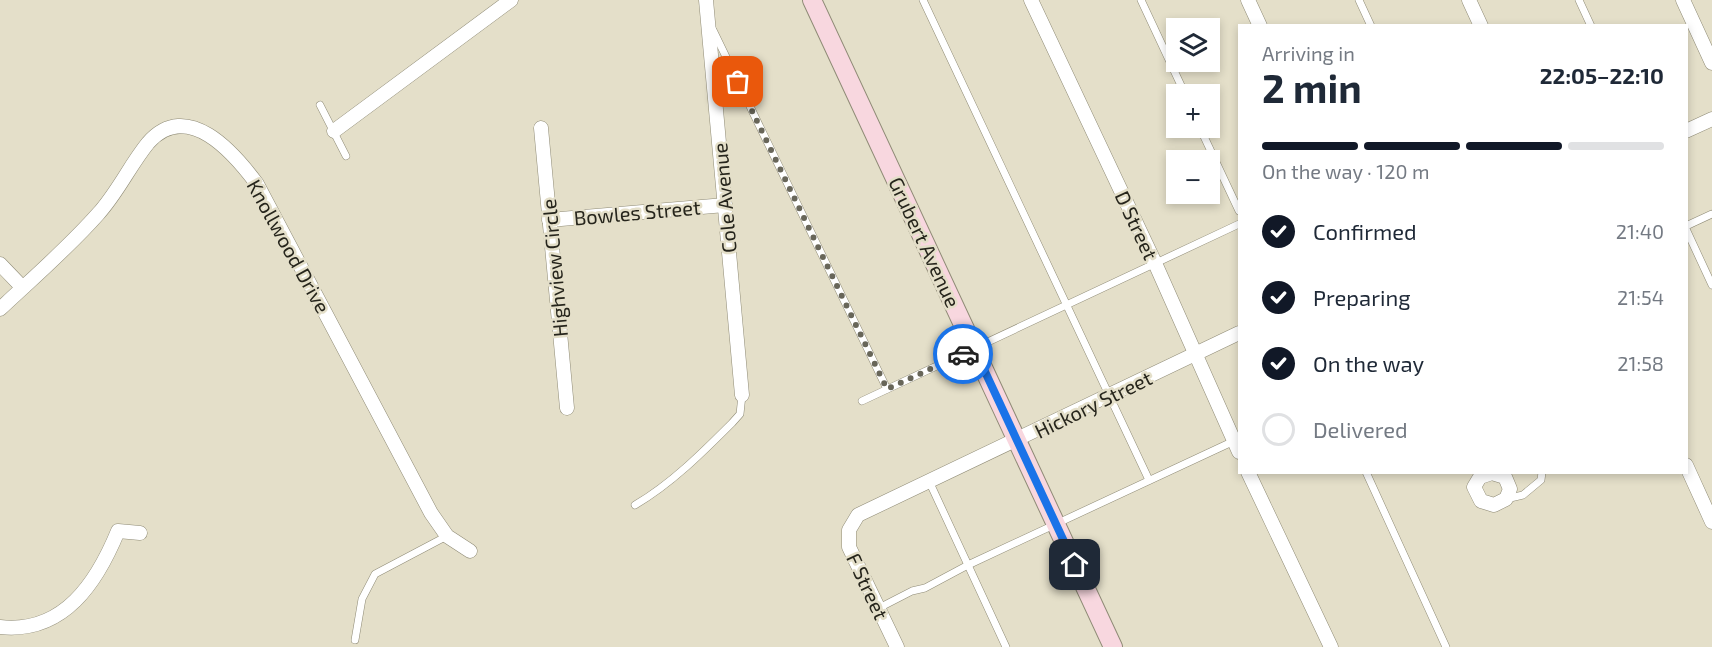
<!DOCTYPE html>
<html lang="en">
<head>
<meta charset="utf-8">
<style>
	body { margin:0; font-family:"Exo 2",sans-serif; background:#f2f2f3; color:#1f2937; height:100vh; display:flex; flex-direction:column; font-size:22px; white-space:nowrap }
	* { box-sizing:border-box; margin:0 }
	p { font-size:20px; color:#747a83 }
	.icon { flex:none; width:33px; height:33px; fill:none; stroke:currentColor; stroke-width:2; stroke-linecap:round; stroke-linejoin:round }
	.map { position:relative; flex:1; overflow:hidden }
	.panel { position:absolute; left:1238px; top:24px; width:450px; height:450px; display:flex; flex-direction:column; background:#fff; border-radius:0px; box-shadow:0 3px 9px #0003 }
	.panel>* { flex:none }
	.controls { position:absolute; left:1166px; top:18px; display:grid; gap:12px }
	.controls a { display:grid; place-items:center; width:54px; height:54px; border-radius:0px; background:#fff; box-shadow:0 3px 9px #0003; font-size:30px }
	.pin { position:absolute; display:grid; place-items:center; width:51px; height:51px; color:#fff; margin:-26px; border-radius:12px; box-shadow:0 3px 9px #0006 }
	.courier { position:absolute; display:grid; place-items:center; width:60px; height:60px; margin:-30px; border:4px solid #1a73e8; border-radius:50%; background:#fff; color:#222; box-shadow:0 2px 8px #0007 }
	.overview em { font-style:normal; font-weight:700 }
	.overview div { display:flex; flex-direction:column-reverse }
	.overview { display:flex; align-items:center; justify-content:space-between; height:102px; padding:0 24px }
	h1 { font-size:39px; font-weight:700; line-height:45px }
	.bar { display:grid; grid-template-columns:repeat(4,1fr); gap:9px 6px; align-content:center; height:72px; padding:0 24px }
	.bar i { height:8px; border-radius:4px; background:#e0e1e3 }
	.bar .on { background:#111827 }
	.bar p { grid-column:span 4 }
	ol { padding:0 24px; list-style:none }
	li { display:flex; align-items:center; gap:18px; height:66px }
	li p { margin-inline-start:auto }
	li .icon { padding:6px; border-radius:50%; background:#111827; color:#fff; stroke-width:4 }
	li:last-child { color:#747a83 }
	li i { width:33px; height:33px; border:3px solid #e0e1e3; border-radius:50% }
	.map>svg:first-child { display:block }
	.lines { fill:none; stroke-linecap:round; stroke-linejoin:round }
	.lane-casing { stroke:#8f8b76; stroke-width:8 }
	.street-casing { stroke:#8f8b76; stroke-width:15 }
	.secondary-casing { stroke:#8f8b76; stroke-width:20 }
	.lane { stroke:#fff; stroke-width:7 }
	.street { stroke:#fff; stroke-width:14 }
	.secondary { stroke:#f8d7df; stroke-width:18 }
	.done { stroke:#686659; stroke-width:6; stroke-dasharray:0 10.8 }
	.route { stroke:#1a73e8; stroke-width:8 }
	.labels { text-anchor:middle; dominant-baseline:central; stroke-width:5; stroke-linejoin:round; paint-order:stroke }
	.street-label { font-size:20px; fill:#26251c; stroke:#e4dfc9 }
</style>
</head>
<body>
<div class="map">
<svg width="1712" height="647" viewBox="0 0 1712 647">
	<rect width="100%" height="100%" fill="#e4dfc9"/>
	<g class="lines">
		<defs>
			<g id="lane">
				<path d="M923,0L1149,480"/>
				<path d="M1141,0L1185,94"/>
				<path d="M1359,0L1371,26"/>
				<path d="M1579,0L1591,26"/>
				<path d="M713,30L887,389"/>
				<path d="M320,105L346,156"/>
				<path d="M1200,128L1239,211"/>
				<path d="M1686,226L1712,214"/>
				<path d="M1686,229L1712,285"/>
				<path d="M862,401L1239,224"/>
				<path d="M1366,472L1446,647"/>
				<path d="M929,481L1006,647"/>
				<path d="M1506,499L1523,495L1541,480L1542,472"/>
				<path d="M635,505C671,484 702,453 732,423L740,414L742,395"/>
				<path d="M877,609L912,591L925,588L968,565L1234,441"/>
				<path d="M355,640L362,599L375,574L447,536"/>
			</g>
			<g id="street">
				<path d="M706,0L742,395"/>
				<path d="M1031,0L1155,263L1239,452"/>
				<path d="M1248,0L1260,26"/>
				<path d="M1469,0L1481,26"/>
				<path d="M1683,0L1712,63"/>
				<path d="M541,128L567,408"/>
				<path d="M334,131L511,0"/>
				<path d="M1686,131L1712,119"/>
				<path d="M549,220L725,205"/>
				<path d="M0,264L22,287"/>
				<path d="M0,309C33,278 68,248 98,214C118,192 130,165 148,143C187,98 234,153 257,184L431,513L447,536L470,551"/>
				<path d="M1686,465L1712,522"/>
				<path d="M1248,472L1331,647"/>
				<path d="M1492,473L1505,477L1510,489L1506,499L1494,505L1481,501L1474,487L1480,477Z"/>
				<path d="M0,627C64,634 97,582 118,531L140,533"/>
				<path d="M897,647L849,547V530L858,515L1239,333"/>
			</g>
			<path id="secondary" d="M812,0L1113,647"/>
		</defs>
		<use href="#lane" class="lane-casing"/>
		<use href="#street" class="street-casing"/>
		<use href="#secondary" class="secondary-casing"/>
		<use href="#lane" class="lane"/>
		<use href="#street" class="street"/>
		<use href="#secondary" class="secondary"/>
	</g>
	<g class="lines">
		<path class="done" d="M738,82L887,389L963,354"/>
		<path class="route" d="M963,354L974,348L1075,565"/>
	</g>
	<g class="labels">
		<g class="street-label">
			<text transform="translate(724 198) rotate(-95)">Cole Avenue</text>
			<text transform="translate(637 212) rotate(-5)">Bowles Street</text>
			<text transform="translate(1137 225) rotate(65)">D Street</text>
			<text transform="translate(925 242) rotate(65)">Grubert Avenue</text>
			<text transform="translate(289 246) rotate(61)">Knollwood Drive</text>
			<text transform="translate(554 268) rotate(-95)">Highview Circle</text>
			<text transform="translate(1093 404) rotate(-26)">Hickory Street</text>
			<text transform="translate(868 586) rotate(65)">F Street</text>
		</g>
	</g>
</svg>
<div class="controls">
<a><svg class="icon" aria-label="layers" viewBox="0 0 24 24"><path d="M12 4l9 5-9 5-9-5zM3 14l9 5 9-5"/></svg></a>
<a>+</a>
<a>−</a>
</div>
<div class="pin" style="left:738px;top:82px;background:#ea580c"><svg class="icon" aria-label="bag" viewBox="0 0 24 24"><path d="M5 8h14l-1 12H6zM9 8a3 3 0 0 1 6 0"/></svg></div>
<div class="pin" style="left:1075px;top:565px;background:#1f2937"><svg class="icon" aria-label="home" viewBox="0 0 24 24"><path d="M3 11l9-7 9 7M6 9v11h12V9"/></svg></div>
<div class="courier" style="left:963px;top:354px"><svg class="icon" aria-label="car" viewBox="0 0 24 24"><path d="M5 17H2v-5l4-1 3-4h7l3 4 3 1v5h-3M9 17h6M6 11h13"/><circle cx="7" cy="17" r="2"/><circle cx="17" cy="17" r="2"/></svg></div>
<section class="panel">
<div class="overview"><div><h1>2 min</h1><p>Arriving in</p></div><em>22:05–22:10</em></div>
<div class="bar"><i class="on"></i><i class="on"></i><i class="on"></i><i></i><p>On the way · 120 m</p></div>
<ol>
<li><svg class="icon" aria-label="check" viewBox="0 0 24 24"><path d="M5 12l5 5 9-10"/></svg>Confirmed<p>21:40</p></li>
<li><svg class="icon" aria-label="check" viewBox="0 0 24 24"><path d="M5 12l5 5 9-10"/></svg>Preparing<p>21:54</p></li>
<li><svg class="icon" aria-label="check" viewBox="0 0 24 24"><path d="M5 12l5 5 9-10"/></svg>On the way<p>21:58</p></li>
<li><i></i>Delivered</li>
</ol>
</section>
</div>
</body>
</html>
